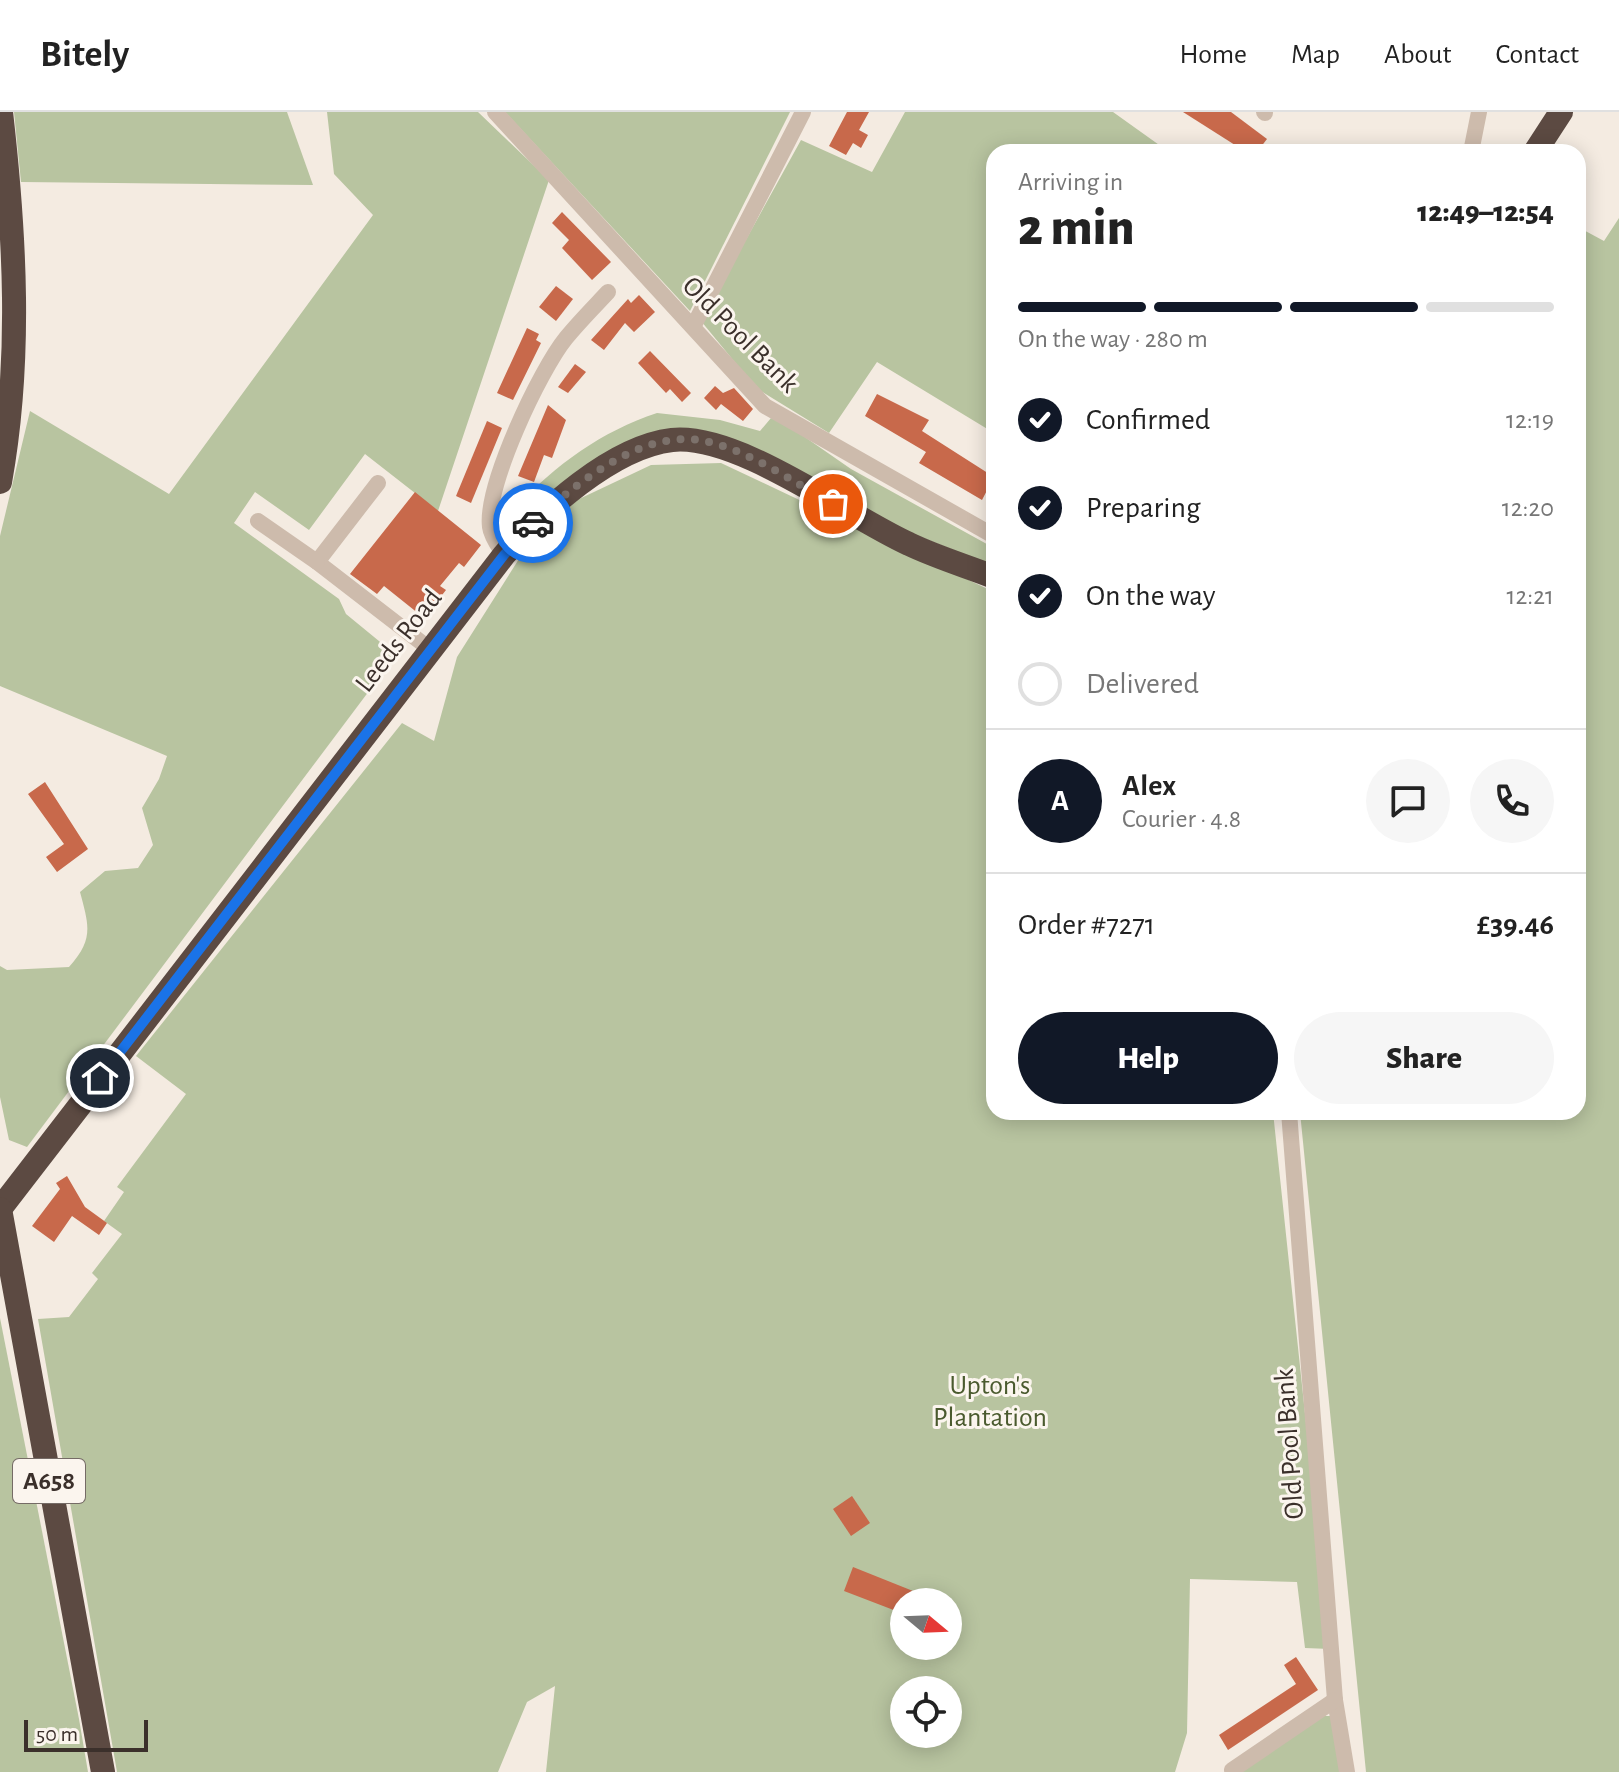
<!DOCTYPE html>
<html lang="en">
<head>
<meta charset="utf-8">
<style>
	body { margin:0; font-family:"Alegreya Sans",sans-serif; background:#f6f6f6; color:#222; height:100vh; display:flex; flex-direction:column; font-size:30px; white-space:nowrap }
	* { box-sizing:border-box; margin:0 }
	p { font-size:26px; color:#767676 }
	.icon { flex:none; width:44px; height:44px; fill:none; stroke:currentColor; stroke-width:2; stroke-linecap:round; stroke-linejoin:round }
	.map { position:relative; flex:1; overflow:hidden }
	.details { position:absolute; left:986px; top:32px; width:600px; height:976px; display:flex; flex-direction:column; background:#fff; border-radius:24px; box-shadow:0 4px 20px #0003 }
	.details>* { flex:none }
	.needle { width:52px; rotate:109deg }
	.tools { position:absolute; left:890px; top:1476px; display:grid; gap:16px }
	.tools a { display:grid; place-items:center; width:72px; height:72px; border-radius:50%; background:#fff; box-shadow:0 4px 20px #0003; font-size:40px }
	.scale { position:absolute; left:24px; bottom:20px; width:124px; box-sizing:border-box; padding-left:8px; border:4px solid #3b302b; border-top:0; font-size:22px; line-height:28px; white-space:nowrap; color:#3b302b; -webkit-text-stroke:6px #fbf5ee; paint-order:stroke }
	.pin { position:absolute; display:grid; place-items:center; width:68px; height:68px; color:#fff; margin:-34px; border:4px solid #fff; border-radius:50%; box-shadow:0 2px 8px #0007 }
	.courier { position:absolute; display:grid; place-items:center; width:80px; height:80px; margin:-40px; border:6px solid #1a73e8; border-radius:50%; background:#fff; color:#222; box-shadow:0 2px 10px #0007 }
	.head em { font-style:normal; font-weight:800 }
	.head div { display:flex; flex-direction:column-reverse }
	.head { display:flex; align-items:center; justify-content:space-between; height:136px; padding:0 32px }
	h1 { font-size:52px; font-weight:800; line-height:60px }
	.bar { display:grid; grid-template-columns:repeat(4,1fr); gap:12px 8px; align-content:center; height:96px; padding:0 32px }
	.bar i { height:10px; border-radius:6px; background:#e0e0e0 }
	.bar .active { background:#111827 }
	.bar p { grid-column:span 4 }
	.line { display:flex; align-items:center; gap:20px; padding:0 32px; border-top:2px solid #e0e0e0 }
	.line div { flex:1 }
	.round { display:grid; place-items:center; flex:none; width:84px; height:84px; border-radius:42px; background:#f6f6f6 }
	ol { padding:0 32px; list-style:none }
	li { display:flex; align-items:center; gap:24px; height:88px }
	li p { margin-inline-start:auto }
	li .icon { padding:8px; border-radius:50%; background:#111827; color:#fff; stroke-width:4 }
	li:last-child { color:#767676 }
	li i { width:44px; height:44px; border:4px solid #e0e0e0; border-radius:50% }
	.button { display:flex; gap:16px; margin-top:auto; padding:16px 32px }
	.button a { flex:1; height:92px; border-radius:48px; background:#111827; color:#fff; font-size:32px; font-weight:800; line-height:92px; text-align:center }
	.button a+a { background:#f6f6f6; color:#222 }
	header { display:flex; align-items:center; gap:48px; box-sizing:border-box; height:112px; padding:0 40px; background:#fff; border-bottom:2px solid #e0e0e0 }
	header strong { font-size:38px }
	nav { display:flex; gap:44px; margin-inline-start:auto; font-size:28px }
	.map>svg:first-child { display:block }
	.green { fill:#b8c4a0; fill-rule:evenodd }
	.building { fill:#c8694b }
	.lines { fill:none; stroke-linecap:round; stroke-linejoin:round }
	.minor { stroke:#cdbbac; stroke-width:16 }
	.highway { stroke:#5c4a42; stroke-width:24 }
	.done { stroke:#7c716b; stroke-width:8; stroke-dasharray:0 14.4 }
	.route { stroke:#1a73e8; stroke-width:10 }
	.labels { text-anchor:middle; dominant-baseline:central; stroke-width:6; stroke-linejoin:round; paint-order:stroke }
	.shield { fill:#fbf5ee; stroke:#756b66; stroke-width:2 }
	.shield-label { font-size:26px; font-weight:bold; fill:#3b302b }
	.street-label { font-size:28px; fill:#3b302b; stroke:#fbf5ee }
	.park-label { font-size:28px; fill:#4a5a2e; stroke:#fbf5ee }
</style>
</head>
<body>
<header>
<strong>Bitely</strong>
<nav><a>Home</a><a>Map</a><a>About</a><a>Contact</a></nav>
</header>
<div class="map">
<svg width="1619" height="1660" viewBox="0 0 1619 1660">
	<rect width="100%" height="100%" fill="#f4ebe1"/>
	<g class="green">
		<path d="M14,0H287L313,73L21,70Z"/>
		<path d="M327,0H478L549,68L438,399L365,342L309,418L255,380L234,411L339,487L346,502L396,543L27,1035L9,1028L0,985V854L7,858L69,855C94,827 89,814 80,780L105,759L138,756L153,733L142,696L159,667L167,644L0,574V424L30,299L169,382L373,103L334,62Z"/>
		<path d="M505,0H790L690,199Z"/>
		<path d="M905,0H1113L1169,40H994V321L877,250L829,321L756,276L701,209L801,28L872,60Z"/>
		<path d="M1619,106V1660H1366L1300,1000H1578V115L1604,129Z"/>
		<path d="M657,301L720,308L760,319L771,306L789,314L851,357L994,436V454L658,321L527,406L516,395C555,353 602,319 657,301Z"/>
		<path d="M721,351L994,480V1000H1273L1330,1537L1305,1536L1297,1470L1190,1467L1187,1621L1175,1660H546L555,1574L527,1590L498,1660H117L38,1207L69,1205L98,1167L92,1161L122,1122L104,1109L124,1080L117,1075L186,982L136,944L402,611L434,629L457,545L524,439L577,388L651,353ZM904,1490H948V1534H904ZM904,1578H948V1622H904Z"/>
		<path d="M0,1206L79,1607L88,1660H0Z"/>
		<path d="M1324,1604H1334L1341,1660H1240Z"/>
	</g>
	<g class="building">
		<path d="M847,0H869L859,18L868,23L861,36L853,31L846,43L829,34Z"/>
		<path d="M1183,0H1231L1267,27L1257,40H1246Z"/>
		<path d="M562,100L611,150L592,168L562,136L569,128L552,111Z"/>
		<path d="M556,174L573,187L556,209L539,195Z"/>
		<path d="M639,183L655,200L634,220L625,211L604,238L591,228L628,187L631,191Z"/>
		<path d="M527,216L539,222L536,228L541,231L513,288L497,281Z"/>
		<path d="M650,239L691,281L682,290L670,277L666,281L638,251Z"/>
		<path d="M575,252L586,260L568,281L558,275Z"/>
		<path d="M715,274L723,281L734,276L753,297L743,309L721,292L716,298L704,286Z"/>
		<path d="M877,282L929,308L922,319L994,365L982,388L919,351L926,340L865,304Z"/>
		<path d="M548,293L566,308L552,346L544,343L534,370L518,364Z"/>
		<path d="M487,309L502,316L471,391L456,384Z"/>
		<path d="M415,380L481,433L464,455L459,451L440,474L446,478L424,506L384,474L377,482L350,462Z"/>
		<path d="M45,670L88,737L57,760L46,745L64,732L28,682Z"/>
		<path d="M67,1064L85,1095L107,1111L99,1123L72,1104L54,1130L32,1114L60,1077L56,1071Z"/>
		<path d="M852,1384L870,1411L851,1424L833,1397Z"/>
		<path d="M853,1455L938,1489V1490H904V1502L844,1479Z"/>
		<path d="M1296,1545L1318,1578L1228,1638L1219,1623L1296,1572L1284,1553Z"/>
	</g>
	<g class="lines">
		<g class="minor">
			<path d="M495,0L765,294L994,424"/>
			<path d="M1264,0L1265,1"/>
			<path d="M1471,40L1479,0"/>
			<path d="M693,215L803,0"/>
			<path d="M378,371L317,450L431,538"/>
			<path d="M258,409L317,450"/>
			<path d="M504,443C499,435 491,424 490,415C485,374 540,258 566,226C579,210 594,195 608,180"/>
			<path d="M1289,1000L1335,1588L1347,1660"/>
			<path d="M1232,1658L1335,1588"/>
		</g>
		<g class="highway">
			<path d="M1535,40L1561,0"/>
			<path d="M0,370C22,248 15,123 1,0"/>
			<path d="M0,1097L504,443C542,399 612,335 672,328C738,321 847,404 909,432C936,445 966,454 994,465"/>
			<path d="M0,1097L103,1660"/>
		</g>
	</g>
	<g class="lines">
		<path class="done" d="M533,411C574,373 639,319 700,328C746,336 793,370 833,392"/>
		<path class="route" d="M100,966L504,443L533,411"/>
	</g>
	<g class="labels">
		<rect class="shield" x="13" y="1347" width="72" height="44" rx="6"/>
		<g class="shield-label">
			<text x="49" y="1369">A658</text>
		</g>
		<g class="street-label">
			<text transform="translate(740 223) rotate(45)">Old Pool Bank</text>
			<text transform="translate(399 529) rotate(-52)">Leeds Road</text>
			<text transform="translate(1290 1332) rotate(-94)">Old Pool Bank</text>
		</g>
		<g class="park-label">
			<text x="990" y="1274">Upton's<tspan x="990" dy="32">Plantation</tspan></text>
		</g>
	</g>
</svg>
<div class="tools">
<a><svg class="needle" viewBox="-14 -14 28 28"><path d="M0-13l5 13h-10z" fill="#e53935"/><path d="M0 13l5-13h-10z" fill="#767676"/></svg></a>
<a><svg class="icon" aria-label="locate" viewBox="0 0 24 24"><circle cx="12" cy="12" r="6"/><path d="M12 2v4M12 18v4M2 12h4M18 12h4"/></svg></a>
</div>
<div class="scale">50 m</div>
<div class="pin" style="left:833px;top:392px;background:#ea580c"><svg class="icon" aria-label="bag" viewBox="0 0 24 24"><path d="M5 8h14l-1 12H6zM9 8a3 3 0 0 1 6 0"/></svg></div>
<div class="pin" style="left:100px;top:966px;background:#1f2937"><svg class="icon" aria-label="home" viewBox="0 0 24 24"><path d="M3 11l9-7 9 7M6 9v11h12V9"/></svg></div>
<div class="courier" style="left:533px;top:411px"><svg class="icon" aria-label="car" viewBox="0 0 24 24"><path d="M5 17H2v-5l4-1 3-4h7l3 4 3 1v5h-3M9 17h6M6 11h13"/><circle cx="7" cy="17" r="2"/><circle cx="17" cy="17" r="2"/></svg></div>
<section class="details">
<div class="head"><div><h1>2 min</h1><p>Arriving in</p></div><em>12:49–12:54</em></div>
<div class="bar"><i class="active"></i><i class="active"></i><i class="active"></i><i></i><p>On the way · 280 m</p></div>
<ol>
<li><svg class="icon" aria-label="check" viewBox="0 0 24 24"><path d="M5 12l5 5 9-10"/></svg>Confirmed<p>12:19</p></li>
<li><svg class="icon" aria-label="check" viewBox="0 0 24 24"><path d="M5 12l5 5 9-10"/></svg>Preparing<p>12:20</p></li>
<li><svg class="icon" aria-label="check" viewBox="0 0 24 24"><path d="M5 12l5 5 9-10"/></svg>On the way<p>12:21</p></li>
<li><i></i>Delivered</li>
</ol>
<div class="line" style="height:144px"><b class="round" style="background:#111827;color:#fff">A</b><div><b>Alex</b><p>Courier · 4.8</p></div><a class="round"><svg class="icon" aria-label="chat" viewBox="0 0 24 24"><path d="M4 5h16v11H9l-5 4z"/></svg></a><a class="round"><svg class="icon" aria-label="phone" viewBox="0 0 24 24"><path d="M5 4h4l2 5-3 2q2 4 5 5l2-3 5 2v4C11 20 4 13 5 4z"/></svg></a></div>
<div class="line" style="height:104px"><div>Order #7271</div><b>£39.46</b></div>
<div class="button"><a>Help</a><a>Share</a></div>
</section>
</div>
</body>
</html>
